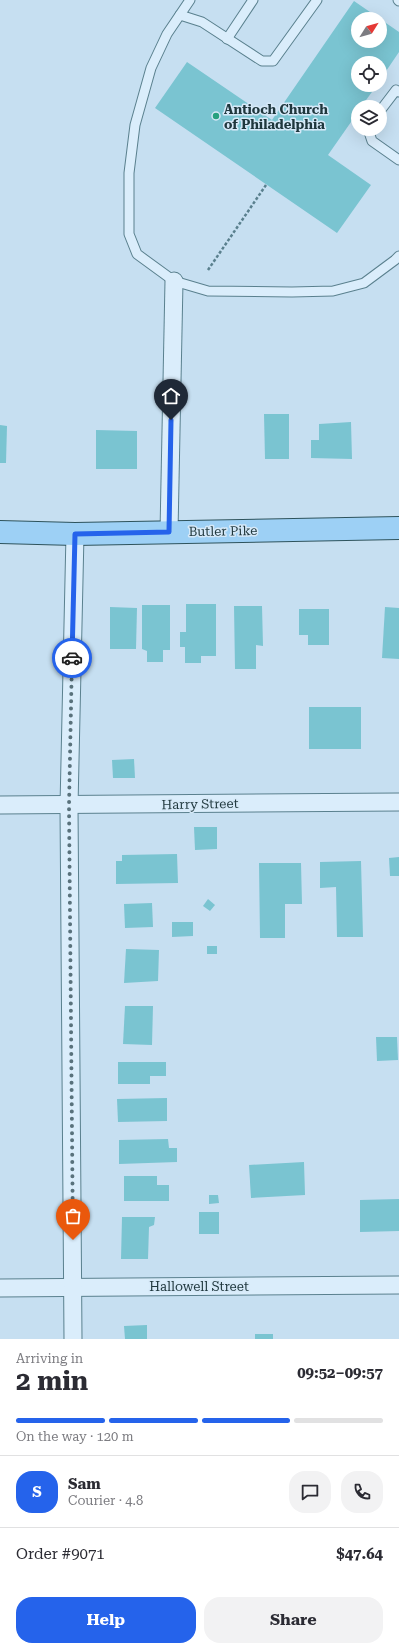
<!DOCTYPE html>
<html lang="en">
<head>
<meta charset="utf-8">
<style>
	body { margin:0; font-family:"Roboto Serif",serif; background:#f2f2f3; color:#2b2b33; height:100vh; display:flex; flex-direction:column; font-size:15px; white-space:nowrap }
	* { box-sizing:border-box; margin:0 }
	p { font-size:13px; color:#7c7c81 }
	.icon { flex:none; width:22px; height:22px; fill:none; stroke:currentColor; stroke-width:2; stroke-linecap:round; stroke-linejoin:round }
	.map { position:relative; height:1339px; overflow:hidden }
	.side { display:flex; flex-direction:column; background:#fff; flex:1 }
	.side>* { flex:none }
	.needle { width:26px; rotate:53deg }
	.controls { position:absolute; left:351px; top:12px; display:grid; gap:8px }
	.controls a { display:grid; place-items:center; width:36px; height:36px; border-radius:50%; background:#fff; box-shadow:0 4px 16px #0002; font-size:20px }
	.pin { position:absolute; display:grid; place-items:center; width:34px; height:34px; color:#fff; margin:-41px -17px; border-radius:50% 50% 50% 0; rotate:-45deg; box-shadow:0 0 4px #0007 }
	.pin .icon { rotate:45deg }
	.courier { position:absolute; display:grid; place-items:center; width:40px; height:40px; margin:-20px; border:3px solid #2563eb; border-radius:50%; background:#fff; color:#222; box-shadow:0 1px 5px #0007 }
	.overview em { font-style:normal; font-weight:700 }
	.overview div { display:flex; flex-direction:column-reverse }
	.overview { display:flex; align-items:center; justify-content:space-between; height:68px; padding:0 16px }
	h1 { font-size:26px; font-weight:700; line-height:30px }
	.bar { display:grid; grid-template-columns:repeat(4,1fr); gap:6px 4px; align-content:center; height:48px; padding:0 16px }
	.bar i { height:5px; border-radius:3px; background:#e1e1e2 }
	.bar .active { background:#2563eb }
	.bar p { grid-column:span 4 }
	.line { display:flex; align-items:center; gap:10px; padding:0 16px; border-top:1px solid #e1e1e2 }
	.line div { flex:1 }
	.round { display:grid; place-items:center; flex:none; width:42px; height:42px; border-radius:16px; background:#f2f2f3 }
	.button { display:flex; gap:8px; margin-top:auto; padding:8px 16px }
	.button a { flex:1; height:46px; border-radius:16px; background:#2563eb; color:#fff; font-size:16px; font-weight:700; line-height:46px; text-align:center }
	.button a+a { background:#f2f2f3; color:#2b2b33 }
	.map>svg:first-child { display:block }
	.building { fill:#7ac4d1; fill-rule:evenodd }
	.lines { fill:none; stroke-linecap:round; stroke-linejoin:round }
	.service-casing { stroke:#5a808e; stroke-width:11 }
	.minor-casing { stroke:#5a808e; stroke-width:19 }
	.primary-casing { stroke:#2e535c; stroke-width:24 }
	.path { stroke:#5a808e; stroke-width:2.5; stroke-dasharray:3 2; stroke-linecap:butt }
	.service { stroke:#daedfb; stroke-width:9 }
	.minor { stroke:#daedfb; stroke-width:17 }
	.primary { stroke:#9dd0f5; stroke-width:22 }
	.done { stroke:#59727c; stroke-width:4; stroke-dasharray:0 7.2 }
	.route { stroke:#2563eb; stroke-width:5 }
	.poi-dot { fill:#26a17f; stroke:#d6e9f8; stroke-width:1.5 }
	.labels { text-anchor:middle; dominant-baseline:central; stroke-width:3; stroke-linejoin:round; paint-order:stroke }
	.poi-label { font-size:13px; font-weight:bold; fill:#1f373d; stroke:#d6e9f8; text-anchor:start }
	.street-label { font-size:13px; fill:#1f373d; stroke:#d6e9f8 }
</style>
</head>
<body>
<div class="map">
<svg width="399" height="1339" viewBox="0 0 399 1339">
	<rect width="100%" height="100%" fill="#c6dff1"/>
	<g class="building">
		<path d="M354,1L399,32V52L380,80V63H358V85H377L361,107H358V112L328,155L371,185L337,233L155,108L187,62L272,120ZM358,19H380V41H358Z"/>
		<path d="M264,414H289V459H265Z"/>
		<path d="M351,422L352,459L311,458V440H319V424Z"/>
		<path d="M0,425L7,426L6,463H0Z"/>
		<path d="M96,430L137,431V469H96Z"/>
		<path d="M186,604H216V656H201V663H185V647H180V632H186Z"/>
		<path d="M142,605H170V650H163V662H147V651L142,649Z"/>
		<path d="M234,606H262L263,646L256,645V669H235Z"/>
		<path d="M110,607L137,608L136,649H110Z"/>
		<path d="M385,607L399,608V659L382,658Z"/>
		<path d="M299,609H329V645H308V635H299Z"/>
		<rect x="309" y="707" width="52" height="42"/>
		<path d="M134,759L135,778H113L112,760Z"/>
		<path d="M194,827H217V849L195,850Z"/>
		<path d="M177,854L178,883L116,884V861H122V855Z"/>
		<path d="M399,857V876H390L389,858Z"/>
		<path d="M361,861L363,937H337L336,887L320,888V862Z"/>
		<path d="M259,863H301L302,904H285V938H260Z"/>
		<path d="M208,899L215,905L210,911L203,906Z"/>
		<path d="M152,903L153,927L125,928L124,904Z"/>
		<path d="M172,922H193V936L172,937Z"/>
		<rect x="207" y="946" width="10" height="8"/>
		<path d="M126,949L159,950L158,981L124,983Z"/>
		<path d="M125,1006H153L152,1045L123,1044Z"/>
		<path d="M376,1037H397L398,1060L377,1061Z"/>
		<path d="M118,1062H166V1076H150V1084H118Z"/>
		<path d="M167,1098V1121L118,1122L117,1099Z"/>
		<path d="M168,1139L169,1148H177V1162L119,1164V1140Z"/>
		<path d="M304,1162L305,1195L251,1198L249,1165Z"/>
		<path d="M124,1176H157V1185H169V1201H124Z"/>
		<path d="M209,1195H218L219,1203L209,1204Z"/>
		<path d="M399,1199V1231L360,1232V1200Z"/>
		<rect x="199" y="1212" width="20" height="22"/>
		<path d="M122,1217H155L154,1225L149,1227L148,1259H121Z"/>
		<path d="M147,1325V1339H125L124,1326Z"/>
		<rect x="255" y="1334" width="18" height="5"/>
	</g>
	<g class="lines">
		<defs>
			<g id="service">
				<path d="M190,0L167,34L151,68L135,125L129,173V234L137,254L174,281L208,291L292,292L333,291L364,283L395,260L399,256"/>
				<path d="M398,0L399,1"/>
				<path d="M180,15L202,22L262,61H273L317,0"/>
				<path d="M227,39L253,0"/>
				<path d="M380,111L396,90L399,92"/>
				<path d="M368,129L372,141L399,160"/>
			</g>
			<g id="minor">
				<path d="M169,532L174,281"/>
				<path d="M0,805L399,802"/>
				<path d="M0,1288L399,1285"/>
				<path d="M73,1339L69,806L75,534"/>
			</g>
			<path id="primary" d="M0,532L75,534L399,528"/>
		</defs>
		<use href="#service" class="service-casing"/>
		<use href="#minor" class="minor-casing"/>
		<use href="#primary" class="primary-casing"/>
		<path class="path" d="M208,270L266,185"/>
		<use href="#service" class="service"/>
		<use href="#minor" class="minor"/>
		<use href="#primary" class="primary"/>
	</g>
	<g class="lines">
		<path class="done" d="M72,658L69,806L73,1240"/>
		<path class="route" d="M72,658L75,534L169,532L171,420"/>
	</g>
	<circle class="poi-dot" cx="216" cy="116" r="4"/>
	<g class="labels">
		<g class="poi-label">
			<text x="224" y="109">Antioch Church<tspan x="224" dy="15">of Philadelphia</tspan></text>
		</g>
		<g class="street-label">
			<text transform="translate(223 531) rotate(-1)">Butler Pike</text>
			<text transform="translate(200 804) rotate(-1)">Harry Street</text>
			<text x="199" y="1286">Hallowell Street</text>
		</g>
	</g>
</svg>
<div class="controls">
<a><svg class="needle" viewBox="-14 -14 28 28"><path d="M0-13l5 13h-10z" fill="#e53935"/><path d="M0 13l5-13h-10z" fill="#7c7c81"/></svg></a>
<a><svg class="icon" aria-label="locate" viewBox="0 0 24 24"><circle cx="12" cy="12" r="6"/><path d="M12 2v4M12 18v4M2 12h4M18 12h4"/></svg></a>
<a><svg class="icon" aria-label="layers" viewBox="0 0 24 24"><path d="M12 4l9 5-9 5-9-5zM3 14l9 5 9-5"/></svg></a>
</div>
<div class="pin" style="left:73px;top:1240px;background:#ea580c"><svg class="icon" aria-label="bag" viewBox="0 0 24 24"><path d="M5 8h14l-1 12H6zM9 8a3 3 0 0 1 6 0"/></svg></div>
<div class="pin" style="left:171px;top:420px;background:#1f2937"><svg class="icon" aria-label="home" viewBox="0 0 24 24"><path d="M3 11l9-7 9 7M6 9v11h12V9"/></svg></div>
<div class="courier" style="left:72px;top:658px"><svg class="icon" aria-label="car" viewBox="0 0 24 24"><path d="M5 17H2v-5l4-1 3-4h7l3 4 3 1v5h-3M9 17h6M6 11h13"/><circle cx="7" cy="17" r="2"/><circle cx="17" cy="17" r="2"/></svg></div>
</div>
<section class="side">
<div class="overview"><div><h1>2 min</h1><p>Arriving in</p></div><em>09:52–09:57</em></div>
<div class="bar"><i class="active"></i><i class="active"></i><i class="active"></i><i></i><p>On the way · 120 m</p></div>
<div class="line" style="height:72px"><b class="round" style="background:#2563eb;color:#fff">S</b><div><b>Sam</b><p>Courier · 4.8</p></div><a class="round"><svg class="icon" aria-label="chat" viewBox="0 0 24 24"><path d="M4 5h16v11H9l-5 4z"/></svg></a><a class="round"><svg class="icon" aria-label="phone" viewBox="0 0 24 24"><path d="M5 4h4l2 5-3 2q2 4 5 5l2-3 5 2v4C11 20 4 13 5 4z"/></svg></a></div>
<div class="line" style="height:52px"><div>Order #9071</div><b>$47.64</b></div>
<div class="button"><a>Help</a><a>Share</a></div>
</section>
</body>
</html>
